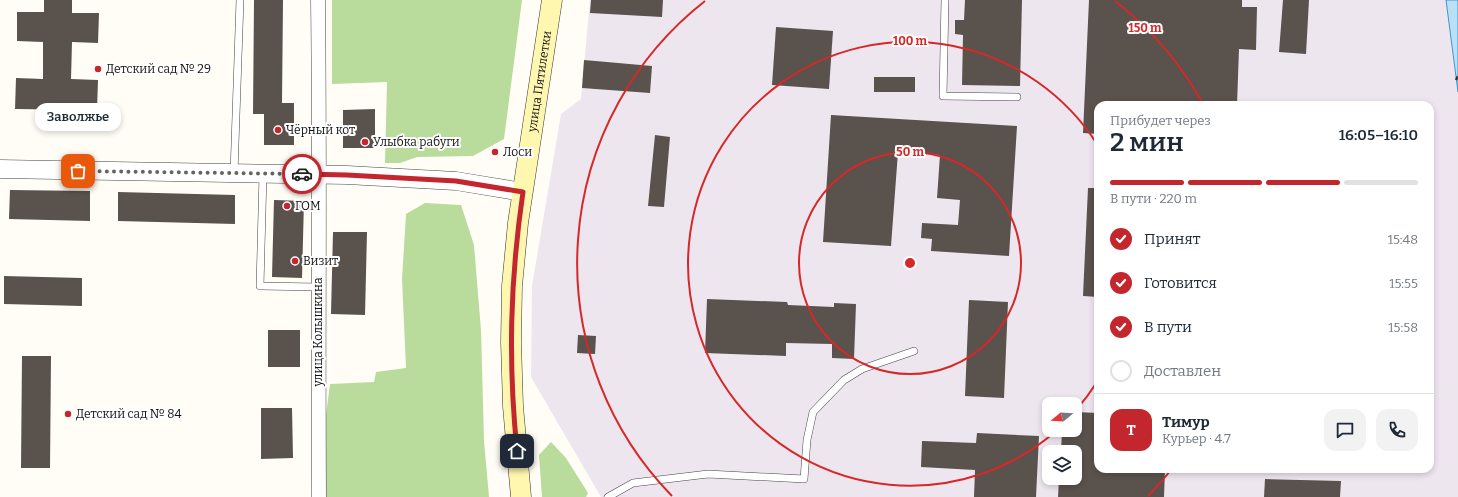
<!DOCTYPE html>
<html lang="ru">
<head>
<meta charset="utf-8">
<style>
	body { margin:0; font-family:Bitter,serif; background:#f2f2f3; color:#1f2937; height:100vh; display:flex; flex-direction:column; font-size:15px; white-space:nowrap }
	* { box-sizing:border-box; margin:0 }
	p { font-size:13px; color:#747a83 }
	.icon { flex:none; width:22px; height:22px; fill:none; stroke:currentColor; stroke-width:2; stroke-linecap:round; stroke-linejoin:round }
	.map { position:relative; flex:1; overflow:hidden }
	.details { position:absolute; left:1094px; top:101px; width:340px; height:372px; display:flex; flex-direction:column; background:#fff; border-radius:12px; box-shadow:0 2px 6px #0003 }
	.details>* { flex:none }
	.needle { width:26px; rotate:252deg }
	.fabs { position:absolute; left:1042px; top:397px; display:grid; gap:8px }
	.fabs a { display:grid; place-items:center; width:40px; height:40px; border-radius:8px; background:#fff; box-shadow:0 2px 6px #0003; font-size:20px }
	.pin { position:absolute; display:grid; place-items:center; width:34px; height:34px; color:#fff; margin:-17px; border-radius:8px; box-shadow:0 2px 6px #0006 }
	.courier { position:absolute; display:grid; place-items:center; width:40px; height:40px; margin:-20px; border:3px solid #c4262e; border-radius:50%; background:#fff; color:#222; box-shadow:0 1px 5px #0007 }
	.bubble { position:absolute; height:28px; border-radius:12px; background:#fff; box-shadow:0 2px 6px #0003; font-size:13px; font-weight:600; line-height:28px; text-align:center }
	.summary em { font-style:normal; font-weight:600 }
	.summary div { display:flex; flex-direction:column-reverse }
	.summary { display:flex; align-items:center; justify-content:space-between; height:68px; padding:0 16px }
	h1 { font-size:26px; font-weight:600; line-height:30px }
	.bar { display:grid; grid-template-columns:repeat(4,1fr); gap:6px 4px; align-content:center; height:48px; padding:0 16px }
	.bar i { height:5px; border-radius:3px; background:#e0e1e3 }
	.bar .on { background:#c4262e }
	.bar p { grid-column:span 4 }
	.line { display:flex; align-items:center; gap:10px; padding:0 16px; border-top:1px solid #e0e1e3 }
	.line div { flex:1 }
	.round { display:grid; place-items:center; flex:none; width:42px; height:42px; border-radius:12px; background:#f2f2f3 }
	ol { padding:0 16px; list-style:none }
	li { display:flex; align-items:center; gap:12px; height:44px }
	li p { margin-inline-start:auto }
	li .icon { padding:4px; border-radius:50%; background:#c4262e; color:#fff; stroke-width:4 }
	li:last-child { color:#747a83 }
	li i { width:22px; height:22px; border:2px solid #e0e1e3; border-radius:50% }
	.map>svg:first-child { display:block }
	.industrial { fill:#eee6ef; fill-rule:evenodd }
	.forest { fill:#b9dc9c }
	.water { fill:#b9e0f7; stroke:#3f96cf }
	.building { fill:#5a524d }
	.lines { fill:none; stroke-linecap:round; stroke-linejoin:round }
	.service-casing { stroke:#444; stroke-width:8 }
	.minor-casing { stroke:#444; stroke-width:15 }
	.tertiary-casing { stroke:#444; stroke-width:19 }
	.secondary-casing { stroke:#333; stroke-width:21 }
	.path { stroke:#333; stroke-width:2.5; stroke-dasharray:4 2; stroke-linecap:butt }
	.service { stroke:#fff; stroke-width:7 }
	.minor { stroke:#fff; stroke-width:14 }
	.tertiary { stroke:#fff; stroke-width:18 }
	.secondary { stroke:#fff6b0; stroke-width:20 }
	.done { stroke:#646461; stroke-width:4; stroke-dasharray:0 7.2 }
	.route { stroke:#c4262e; stroke-width:5 }
	.ring { fill:none; stroke:#d62828; stroke-width:2 }
	.poi-dot { fill:#c4262e; stroke:#fff; stroke-width:1.5 }
	.labels { text-anchor:middle; dominant-baseline:central; stroke-width:4; stroke-linejoin:round; paint-order:stroke }
	.poi-label { font-size:12px; fill:#111; stroke:#fff; text-anchor:start }
	.street-label { font-size:12px; fill:#111; stroke:#fff }
	.centre { fill:#d62828; stroke:#fff; stroke-width:2 }
	.ring-label { font-size:12px; text-anchor:middle; font-weight:bold; fill:#d62828; stroke:#fff; stroke-width:4; stroke-linejoin:round; paint-order:stroke }
</style>
</head>
<body>
<div class="map">
<svg width="1458" height="497" viewBox="0 0 1458 497">
	<rect width="100%" height="100%" fill="#fffdf5"/>
	<path class="industrial" d="M590,0H1446L1458,92V497H601L531,377L532,286L561,114L581,99ZM1098,105H1430V469H1098ZM1049,404H1075V430H1049ZM1049,452H1075V478H1049Z"/>
	<g class="forest">
		<path d="M332,0H522L504,139L473,156L417,157L400,163H385L387,82L332,84Z"/>
		<path d="M425,203L461,205L474,245L481,330L484,441L489,497H325V423L330,384L374,382L376,372L406,368L402,279L406,214Z"/>
		<path d="M551,442L566,458L588,493L586,497H542L539,455Z"/>
	</g>
	<path class="water" d="M1446,0H1458V92Z"/>
	<g class="building">
		<path d="M44,0H72V13H99L98,43L72,42L71,79L98,80L97,110L15,109L16,78L43,79V42L17,41V12H44Z"/>
		<path d="M254,0H283L282,103H294V145H264V114H253Z"/>
		<path d="M591,0H663L662,17L590,13Z"/>
		<path d="M965,0H1022L1020,86L962,85L963,35L955,34V20H964Z"/>
		<path d="M1089,0H1242V7H1257L1256,50L1239,49L1237,105H1098V134L1083,133Z"/>
		<path d="M1283,0H1309L1306,54L1279,52Z"/>
		<path d="M776,27L833,31L829,89L772,85Z"/>
		<path d="M584,60L652,66L650,93L582,88Z"/>
		<rect x="874" y="77" width="41" height="15"/>
		<path d="M375,109V148H343V110Z"/>
		<path d="M831,115L1017,126L1009,256L931,251L932,239L921,238L922,223L958,225L960,200L937,198L940,155L898,152L891,246L823,242Z"/>
		<path d="M655,135L670,137L664,207L648,206Z"/>
		<path d="M1088,188H1098V297L1083,296Z"/>
		<path d="M10,190L90,191V221L9,219Z"/>
		<path d="M118,192L235,195V224L118,221Z"/>
		<path d="M274,200L304,201L302,278L272,277Z"/>
		<path d="M333,232H367L365,315L331,314Z"/>
		<path d="M4,276L82,278V306L4,304Z"/>
		<path d="M707,299L787,302L788,305L834,307V303L856,304L854,359L832,358V344L786,343V356L705,353Z"/>
		<path d="M969,300L1008,302L1004,398L965,396Z"/>
		<rect x="268" y="330" width="32" height="37"/>
		<path d="M578,335L596,336L595,354L577,353Z"/>
		<path d="M22,356H51L50,468H21Z"/>
		<path d="M261,408H292L293,458L261,459Z"/>
		<path d="M1075,412L1098,413V469H1165L1164,497H1058L1059,478H1075V452H1061L1062,430H1075Z"/>
		<path d="M977,433L1039,436L1036,497H974L975,470L921,467L922,441L976,443Z"/>
		<path d="M1265,479L1341,481L1340,497H1264Z"/>
	</g>
	<g class="lines">
		<defs>
			<g id="service">
				<path d="M945,0L943,96L1017,97"/>
				<path d="M234,173L240,0"/>
				<path d="M263,174L260,286L318,287"/>
				<path d="M608,497L633,483L708,474L804,479L807,440L813,412L844,380L862,369L914,351"/>
			</g>
			<path id="minor" d="M318,0C320,166 318,331 319,497"/>
			<path id="tertiary" d="M0,169L347,175L456,181L523,192"/>
			<g id="secondary">
				<path id="s1" d="M521,497L513,406L511,342L512,286L518,223L552,0"/>
			</g>
		</defs>
		<use href="#service" class="service-casing"/>
		<use href="#minor" class="minor-casing"/>
		<use href="#tertiary" class="tertiary-casing"/>
		<use href="#secondary" class="secondary-casing"/>
		<path class="path" d="M1456,80L1458,76"/>
		<use href="#service" class="service"/>
		<use href="#minor" class="minor"/>
		<use href="#tertiary" class="tertiary"/>
		<use href="#secondary" class="secondary"/>
	</g>
	<g class="lines">
		<path class="done" d="M78,171L302,174"/>
		<path class="route" d="M302,174L347,175L456,181L523,192C510,281 508,361 517,451"/>
	</g>
	<g class="ring">
		<circle cx="910" cy="263" r="111"/>
		<path d="M1097 382A222 222 0 0 1 1076 410M1056 431A222 222 0 1 1 1097 144"/>
		<path d="M1171 470A333 333 0 0 1 1148 496M672 496A333 333 0 0 1 705 1M1115 1A333 333 0 0 1 1203 104"/>
	</g>
	<g class="poi-dot">
		<circle cx="98" cy="69" r="4"/>
		<circle cx="278" cy="130" r="4"/>
		<circle cx="365" cy="142" r="4"/>
		<circle cx="495" cy="152" r="4"/>
		<circle cx="287" cy="206" r="4"/>
		<circle cx="295" cy="261" r="4"/>
		<circle cx="68" cy="414" r="4"/>
	</g>
	<g class="labels">
		<g class="poi-label">
			<text x="106" y="69">Детский сад № 29</text>
			<text x="286" y="130">Чёрный кот</text>
			<text x="373" y="142">Улыбка рабуги</text>
			<text x="503" y="152">Лоси</text>
			<text x="295" y="206">ГОМ</text>
			<text x="303" y="261">Визит</text>
			<text x="76" y="414">Детский сад № 84</text>
		</g>
		<g class="street-label">
			<text stroke="none"><textPath href="#s1" startOffset="418">улица Пятилетки</textPath></text>
			<text transform="translate(318 332) rotate(-90)">улица Колышкина</text>
		</g>
	</g>
	<circle cx="910" cy="263" r="6" class="centre"/>
	<g class="ring-label">
		<text x="1145" y="32">150 m</text>
		<text x="910" y="45">100 m</text>
		<text x="910" y="156">50 m</text>
	</g>
</svg>
<div class="fabs">
<a><svg class="needle" viewBox="-14 -14 28 28"><path d="M0-13l5 13h-10z" fill="#e53935"/><path d="M0 13l5-13h-10z" fill="#747a83"/></svg></a>
<a><svg class="icon" aria-label="layers" viewBox="0 0 24 24"><path d="M12 4l9 5-9 5-9-5zM3 14l9 5 9-5"/></svg></a>
</div>
<div class="pin" style="left:78px;top:171px;background:#ea580c"><svg class="icon" aria-label="bag" viewBox="0 0 24 24"><path d="M5 8h14l-1 12H6zM9 8a3 3 0 0 1 6 0"/></svg></div>
<div class="pin" style="left:517px;top:451px;background:#1f2937"><svg class="icon" aria-label="home" viewBox="0 0 24 24"><path d="M3 11l9-7 9 7M6 9v11h12V9"/></svg></div>
<div class="courier" style="left:302px;top:174px"><svg class="icon" aria-label="car" viewBox="0 0 24 24"><path d="M5 17H2v-5l4-1 3-4h7l3 4 3 1v5h-3M9 17h6M6 11h13"/><circle cx="7" cy="17" r="2"/><circle cx="17" cy="17" r="2"/></svg></div>
<div class="bubble" style="left:35px;top:103px;width:86px">Заволжье</div>
<section class="details">
<div class="summary"><div><h1>2 мин</h1><p>Прибудет через</p></div><em>16:05–16:10</em></div>
<div class="bar"><i class="on"></i><i class="on"></i><i class="on"></i><i></i><p>В пути · 220 m</p></div>
<ol>
<li><svg class="icon" aria-label="check" viewBox="0 0 24 24"><path d="M5 12l5 5 9-10"/></svg>Принят<p>15:48</p></li>
<li><svg class="icon" aria-label="check" viewBox="0 0 24 24"><path d="M5 12l5 5 9-10"/></svg>Готовится<p>15:55</p></li>
<li><svg class="icon" aria-label="check" viewBox="0 0 24 24"><path d="M5 12l5 5 9-10"/></svg>В пути<p>15:58</p></li>
<li><i></i>Доставлен</li>
</ol>
<div class="line" style="height:72px"><b class="round" style="background:#c4262e;color:#fff">Т</b><div><b>Тимур</b><p>Курьер · 4.7</p></div><a class="round"><svg class="icon" aria-label="chat" viewBox="0 0 24 24"><path d="M4 5h16v11H9l-5 4z"/></svg></a><a class="round"><svg class="icon" aria-label="phone" viewBox="0 0 24 24"><path d="M5 4h4l2 5-3 2q2 4 5 5l2-3 5 2v4C11 20 4 13 5 4z"/></svg></a></div>
</section>
</div>
</body>
</html>
